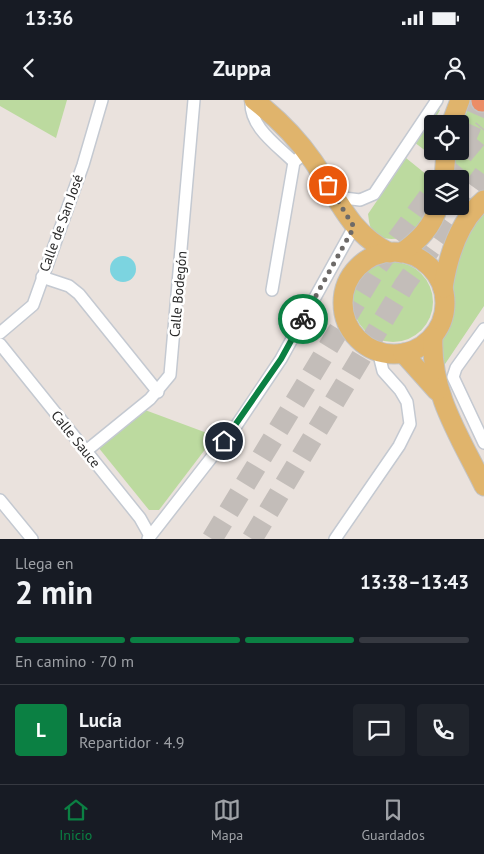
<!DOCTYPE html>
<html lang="es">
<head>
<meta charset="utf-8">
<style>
	body { margin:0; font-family:"PT Sans",sans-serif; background:#20242c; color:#f1f3f6; height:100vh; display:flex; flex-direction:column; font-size:19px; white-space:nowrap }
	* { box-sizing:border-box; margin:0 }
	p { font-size:16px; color:#9ea1a6 }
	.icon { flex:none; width:28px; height:28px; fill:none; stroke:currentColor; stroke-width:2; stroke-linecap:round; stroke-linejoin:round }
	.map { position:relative; height:439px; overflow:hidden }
	.panel { display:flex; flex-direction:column; background:#171b24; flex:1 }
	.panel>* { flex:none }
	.tools { position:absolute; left:424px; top:15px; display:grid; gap:10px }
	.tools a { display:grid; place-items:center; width:45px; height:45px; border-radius:5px; background:#171b24; box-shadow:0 1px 4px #0004; font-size:25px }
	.pin { position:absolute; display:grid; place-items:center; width:42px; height:42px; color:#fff; margin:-21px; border:2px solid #fff; border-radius:50%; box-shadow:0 1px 5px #0007 }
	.courier { position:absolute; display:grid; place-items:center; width:50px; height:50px; margin:-25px; border:4px solid #0b8043; border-radius:50%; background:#fff; color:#222; box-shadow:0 1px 6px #0007 }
	.summary em { font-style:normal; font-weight:800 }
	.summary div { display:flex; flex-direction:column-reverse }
	.summary { display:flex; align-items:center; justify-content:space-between; height:85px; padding:0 15px }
	h1 { font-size:32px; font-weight:800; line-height:38px }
	.bar { display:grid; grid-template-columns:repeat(4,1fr); gap:8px 5px; align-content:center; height:60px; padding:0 15px }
	.bar i { height:6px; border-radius:4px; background:#363941 }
	.bar .on { background:#0b8043 }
	.bar p { grid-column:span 4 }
	.line { display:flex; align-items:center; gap:12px; padding:0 15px; border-top:1px solid #363941 }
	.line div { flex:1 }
	.round { display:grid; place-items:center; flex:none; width:52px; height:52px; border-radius:5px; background:#20242c }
	.status { display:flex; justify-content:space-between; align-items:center; height:35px; padding:0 25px; background:#171b24; direction:ltr }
	.status svg { height:14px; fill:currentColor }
	header { display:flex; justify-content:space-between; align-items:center; height:65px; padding:0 15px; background:#171b24; font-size:22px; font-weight:800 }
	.dock { display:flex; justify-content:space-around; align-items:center; height:70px; border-top:1px solid #363941; background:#171b24; font-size:14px; color:#9ea1a6 }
	.dock a { display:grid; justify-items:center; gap:2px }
	.dock .on { color:#0b8043 }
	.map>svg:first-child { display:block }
	.green { fill:#bcda9f }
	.water { fill:#7cd4e0 }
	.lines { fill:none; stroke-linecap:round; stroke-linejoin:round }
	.highway-tunnel { stroke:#c3bdb9; stroke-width:21; stroke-dasharray:21 11; stroke-linecap:butt }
	.street-casing { stroke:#c4c9d1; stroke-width:14 }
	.primary-casing { stroke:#c3c3c3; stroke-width:21 }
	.highway-casing { stroke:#c3c3c3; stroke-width:24 }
	.street { stroke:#fff; stroke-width:11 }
	.primary { stroke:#e0b46c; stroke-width:19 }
	.highway { stroke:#eb8d66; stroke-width:21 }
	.done { stroke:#6d6a68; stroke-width:5; stroke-dasharray:0 9 }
	.route { stroke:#0b8043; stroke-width:6 }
	.labels { text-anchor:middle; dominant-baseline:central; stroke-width:5; stroke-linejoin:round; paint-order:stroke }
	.street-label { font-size:14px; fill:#292929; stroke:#fff }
</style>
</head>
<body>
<div class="status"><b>13:36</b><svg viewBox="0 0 49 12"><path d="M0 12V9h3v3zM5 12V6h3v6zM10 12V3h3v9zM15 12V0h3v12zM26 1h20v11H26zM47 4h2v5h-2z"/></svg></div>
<header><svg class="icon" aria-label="back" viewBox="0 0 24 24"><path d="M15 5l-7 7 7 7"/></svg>Zuppa<svg class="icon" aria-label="person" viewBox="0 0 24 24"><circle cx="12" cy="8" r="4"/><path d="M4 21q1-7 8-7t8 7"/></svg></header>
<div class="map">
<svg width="484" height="439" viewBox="0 0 484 439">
	<rect width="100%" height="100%" fill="#eae2dd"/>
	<g class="green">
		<path d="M0,0H67L56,38L0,6Z"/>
		<path d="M472,0L484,2V82L478,88L453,69L455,51H460C460,31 463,18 472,0Z"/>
		<path d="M438,9L440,10L432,24L427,52L414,42Z"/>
		<path d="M406,58L432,79C431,95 427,114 417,128C408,140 381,144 372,130C369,125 369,120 368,114Z"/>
		<path d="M484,114V206L443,267L441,243L452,207L453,183L462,144L471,127Z"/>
		<circle cx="393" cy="202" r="40"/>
		<path d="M145,310L207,333L213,339L159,410H149L98,347Z"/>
	</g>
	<circle class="water" cx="123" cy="169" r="13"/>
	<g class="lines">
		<g class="highway-tunnel">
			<path d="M463,44L482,1"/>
			<path d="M442,79L484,29"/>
			<path d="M212,439L377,167L432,92"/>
			<path d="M252,439L405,184L484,74"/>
		</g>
		<defs>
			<g id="street">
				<path d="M251,0C249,27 277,45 294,62"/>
				<path d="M336,97L360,100L374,94L437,0"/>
				<path d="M42,177L69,186L79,194L158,292"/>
				<path d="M272,190L294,62L306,52"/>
				<path d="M484,229L456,268L453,277L484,343"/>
				<path d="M0,233L33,205L83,65L102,0"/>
				<path d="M0,244L140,418L150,436"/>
				<path d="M86,351L150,299L170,275L194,0"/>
				<path d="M0,400L32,439"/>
				<path d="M148,439L236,326L281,259L354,127"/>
				<path d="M335,439L399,346L410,324L407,302L400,290L383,271L378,251"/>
			</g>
			<g id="primary">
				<path d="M254,0C276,17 297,38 313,61C338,97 347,131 390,153"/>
				<path d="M451,24L460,0"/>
				<path d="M444,79L446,51"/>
				<circle cx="394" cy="203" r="51"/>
				<path d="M401,153C418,141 433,127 438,106"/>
				<path d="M443,188C448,156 458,122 484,100"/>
				<path d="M433,237C430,293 460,337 484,386"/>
				<path d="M403,253L437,291"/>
			</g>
			<path id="highway" d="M482,1L483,0"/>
		</defs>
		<use href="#street" class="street-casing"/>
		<use href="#primary" class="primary-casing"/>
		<use href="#highway" class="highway-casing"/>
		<use href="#street" class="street"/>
		<use href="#primary" class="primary"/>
		<use href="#highway" class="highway"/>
	</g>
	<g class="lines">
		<path class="done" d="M303,219L354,127L328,85"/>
		<path class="route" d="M224,341L281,259L303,219"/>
	</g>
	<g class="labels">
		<g class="street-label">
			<text transform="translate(61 123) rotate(-70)">Calle de San José</text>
			<text transform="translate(178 194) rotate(-85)">Calle Bodegón</text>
			<text transform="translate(76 339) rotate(51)">Calle Sauce</text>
		</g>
	</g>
</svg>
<div class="tools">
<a><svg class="icon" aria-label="locate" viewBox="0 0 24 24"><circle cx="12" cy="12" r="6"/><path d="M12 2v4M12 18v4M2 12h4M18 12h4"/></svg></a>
<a><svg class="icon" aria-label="layers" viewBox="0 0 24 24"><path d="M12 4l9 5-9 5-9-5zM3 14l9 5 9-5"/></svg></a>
</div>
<div class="pin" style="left:328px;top:85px;background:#ea580c"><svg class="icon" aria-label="bag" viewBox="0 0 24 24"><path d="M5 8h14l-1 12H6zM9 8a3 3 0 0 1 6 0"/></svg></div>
<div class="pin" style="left:224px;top:341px;background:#1f2937"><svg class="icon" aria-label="home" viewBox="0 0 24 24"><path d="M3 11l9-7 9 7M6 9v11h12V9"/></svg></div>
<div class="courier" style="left:303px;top:219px"><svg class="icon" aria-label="bike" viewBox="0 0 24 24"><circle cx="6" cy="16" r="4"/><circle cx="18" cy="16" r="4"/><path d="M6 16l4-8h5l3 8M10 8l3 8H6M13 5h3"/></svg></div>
</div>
<section class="panel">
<div class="summary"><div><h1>2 min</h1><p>Llega en</p></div><em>13:38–13:43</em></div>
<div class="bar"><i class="on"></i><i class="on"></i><i class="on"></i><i></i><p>En camino · 70 m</p></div>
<div class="line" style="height:90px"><b class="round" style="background:#0b8043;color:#fff">L</b><div><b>Lucía</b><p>Repartidor · 4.9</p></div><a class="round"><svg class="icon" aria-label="chat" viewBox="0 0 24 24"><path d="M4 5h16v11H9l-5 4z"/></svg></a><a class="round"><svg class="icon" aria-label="phone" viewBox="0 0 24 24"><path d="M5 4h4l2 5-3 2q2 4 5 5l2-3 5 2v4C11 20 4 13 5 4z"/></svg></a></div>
</section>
<nav class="dock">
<a class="on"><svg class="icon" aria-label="home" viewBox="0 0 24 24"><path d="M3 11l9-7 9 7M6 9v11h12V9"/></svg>Inicio</a>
<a><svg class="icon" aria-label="map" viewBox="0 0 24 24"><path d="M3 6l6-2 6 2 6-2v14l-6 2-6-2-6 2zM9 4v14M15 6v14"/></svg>Mapa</a>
<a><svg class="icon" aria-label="saved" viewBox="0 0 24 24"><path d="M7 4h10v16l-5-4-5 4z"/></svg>Guardados</a>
</nav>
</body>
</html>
